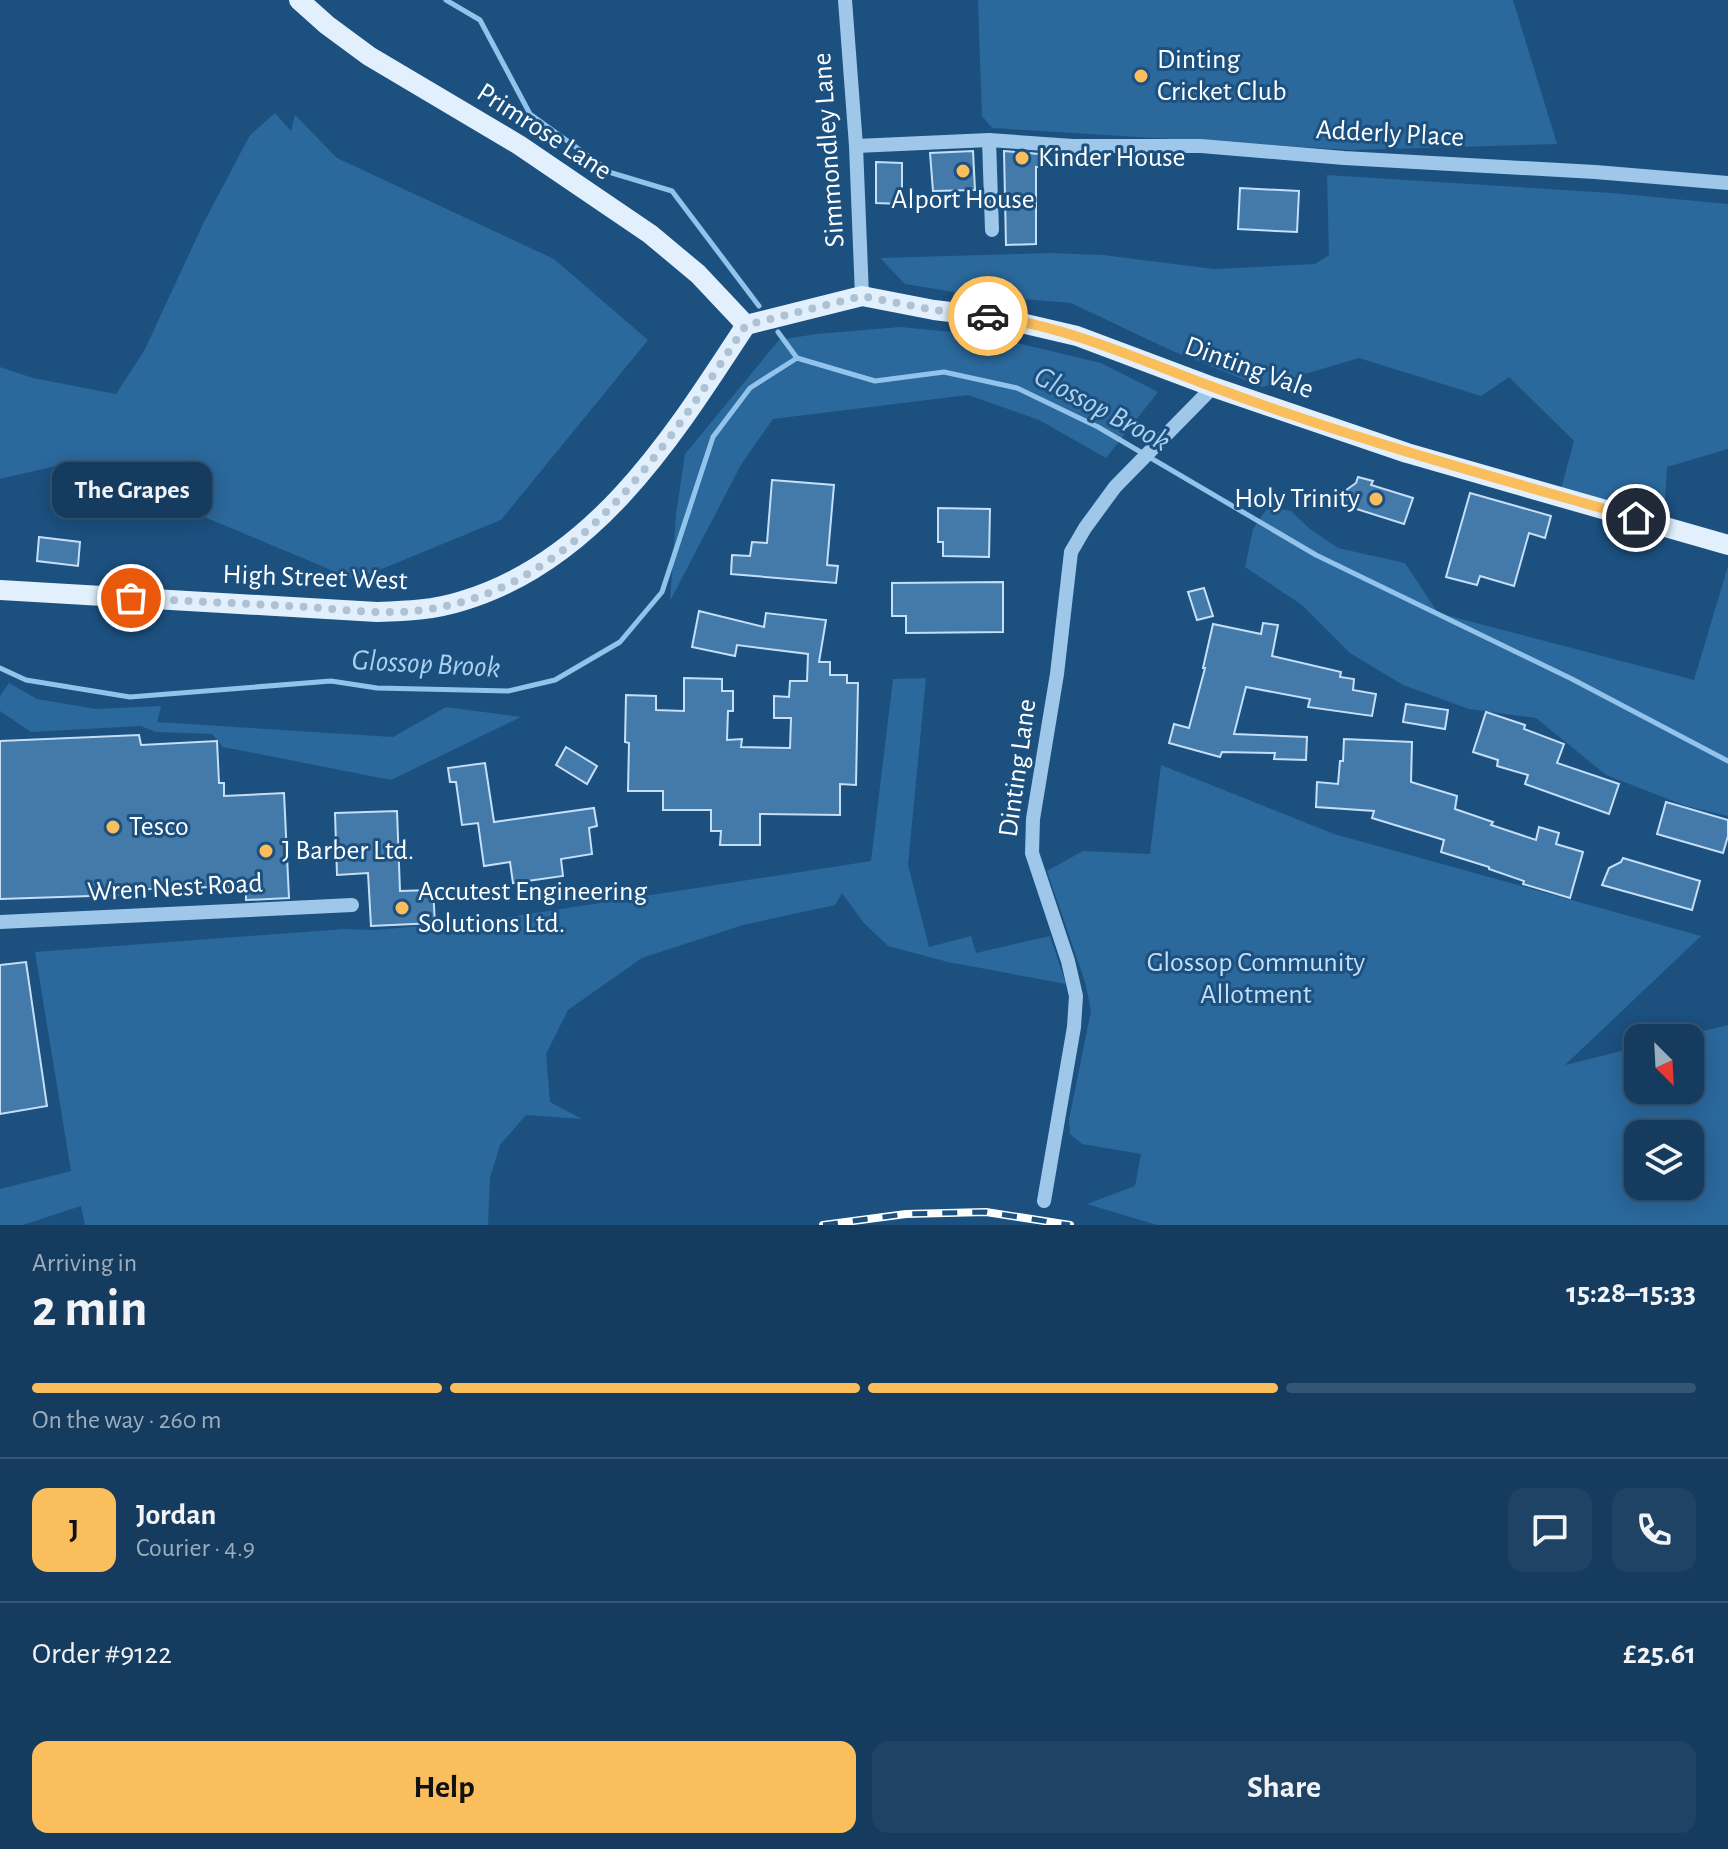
<!DOCTYPE html>
<html lang="en">
<head>
<meta charset="utf-8">
<style>
	body { margin:0; font-family:"Alegreya Sans",sans-serif; background:#1e4365; color:#f1f3f6; height:100vh; display:flex; flex-direction:column; font-size:30px; white-space:nowrap }
	* { box-sizing:border-box; margin:0 }
	p { font-size:26px; color:#9dadbd }
	.icon { flex:none; width:44px; height:44px; fill:none; stroke:currentColor; stroke-width:2; stroke-linecap:round; stroke-linejoin:round }
	.map { position:relative; height:1225px; overflow:hidden }
	.side { display:flex; flex-direction:column; background:#153c5f; flex:1 }
	.side>* { flex:none }
	.needle { width:52px; rotate:156deg }
	.controls { position:absolute; left:1624px; top:1024px; display:grid; gap:16px }
	.controls a { display:grid; place-items:center; width:80px; height:80px; border-radius:16px; background:#153c5f; box-shadow:0 4px 20px #0003,0 0 0 2px #345674; font-size:40px }
	.pin { position:absolute; display:grid; place-items:center; width:68px; height:68px; color:#fff; margin:-34px; border:4px solid #fff; border-radius:50%; box-shadow:0 2px 8px #0007 }
	.courier { position:absolute; display:grid; place-items:center; width:80px; height:80px; margin:-40px; border:6px solid #fabe5d; border-radius:50%; background:#fff; color:#222; box-shadow:0 2px 10px #0007 }
	.bubble { position:absolute; height:56px; border-radius:16px; background:#153c5f; box-shadow:0 4px 20px #0003,0 0 0 2px #345674; font-size:26px; font-weight:700; line-height:56px; text-align:center }
	.summary em { font-style:normal; font-weight:700 }
	.summary div { display:flex; flex-direction:column-reverse }
	.summary { display:flex; align-items:center; justify-content:space-between; height:136px; padding:0 32px }
	h1 { font-size:52px; font-weight:700; line-height:60px }
	.bar { display:grid; grid-template-columns:repeat(4,1fr); gap:12px 8px; align-content:center; height:96px; padding:0 32px }
	.bar i { height:10px; border-radius:6px; background:#345674 }
	.bar .selected { background:#fabe5d }
	.bar p { grid-column:span 4 }
	.line { display:flex; align-items:center; gap:20px; padding:0 32px; border-top:2px solid #345674 }
	.line div { flex:1 }
	.round { display:grid; place-items:center; flex:none; width:84px; height:84px; border-radius:16px; background:#1e4365 }
	.button { display:flex; gap:16px; margin-top:auto; padding:16px 32px }
	.button a { flex:1; height:92px; border-radius:16px; background:#fabe5d; color:#111; font-size:32px; font-weight:700; line-height:92px; text-align:center }
	.button a+a { background:#1e4365; color:#f1f3f6 }
	.map>svg:first-child { display:block }
	.green { fill:#2b689c; fill-rule:evenodd }
	.lines { fill:none; stroke-linecap:round; stroke-linejoin:round }
	.stream { stroke:#92c3eb; stroke-width:5 }
	.building { fill:#447aa9; stroke:#c4dff7; stroke-width:2 }
	.minor { stroke:#9fc7e9; stroke-width:14 }
	.major { stroke:#e2f0fe; stroke-width:20 }
	.rail-casing { stroke:#fff; stroke-width:8 }
	.rail { stroke:#1c507f; stroke-width:5; stroke-dasharray:15; stroke-linecap:butt }
	.done { stroke:#b0c2d2; stroke-width:8; stroke-dasharray:0 14.4 }
	.route { stroke:#fabe5d; stroke-width:10 }
	.poi-dot { fill:#fabe5d; stroke:#1c507f; stroke-width:3 }
	.labels { text-anchor:middle; dominant-baseline:central; stroke-width:6; stroke-linejoin:round; paint-order:stroke }
	.poi-label { font-size:28px; fill:#fff; stroke:#1c507f; text-anchor:start }
	.street-label { font-size:28px; fill:#fff; stroke:#1c507f }
	.park-label { font-size:28px; fill:#c4dff7; stroke:#1c507f }
	.water-label { font-size:30px; font-style:italic; fill:#abd1f1; stroke:#1c507f }
</style>
</head>
<body>
<div class="map">
<svg width="1728" height="1225" viewBox="0 0 1728 1225">
	<rect width="100%" height="100%" fill="#1c507f"/>
	<g class="green">
		<path d="M978,0H1513L1557,144L1351,150L992,128L982,116Z"/>
		<path d="M275,113L291,131L295,115L337,158L554,259L648,340L501,520L355,580L73,462L0,479V367L33,378L116,394L144,351L204,222L250,135Z"/>
		<path d="M1327,175L1612,193L1728,204V449L1667,467L1664,519L1561,489L1574,441L1509,377L1481,396L1359,358L1262,387L1168,349L1071,303L972,295L905,284L880,258L1050,253L1103,255L1214,269L1315,264L1329,255Z"/>
		<path d="M900,327L983,335L1101,363L1158,392L1106,458L1039,420L968,395L773,419L742,463L670,601L676,514L685,454L779,340L816,334Z"/>
		<path d="M1268,507L1291,511L1310,529L1338,548L1405,563L1438,613L1694,680L1728,566V816L1686,806L1606,775L1536,718L1469,709L1403,685L1350,653L1302,605L1245,567L1253,529Z"/>
		<path d="M926,678L908,865L929,947L971,936L976,953L1050,936L1066,984L948,962L888,946L863,922L842,893L835,905L743,925L642,958L568,1010L546,1054L550,1102L582,1119L526,1115L500,1145L490,1178L488,1225H85L81,1206L23,1225H0V1189L71,1171L35,952L344,929L375,930L490,920L871,861L893,679Z"/>
		<path d="M9,683L37,699L96,709L161,706L157,722L393,737L446,707L521,717L391,780L223,747L212,734L156,732L141,726L31,732L0,711V696Z"/>
		<path d="M1161,765L1334,834L1701,936L1565,1065L1638,1047V1090H1690V1038H1675L1728,1025V1225H1157L1087,1204L1135,1186L1141,1154L1082,1144L1070,1134L1069,1119L1091,1011L1085,982L1047,871L1083,851L1150,854ZM1638,1134H1690V1186H1638Z"/>
	</g>
	<g class="lines">
		<g class="stream">
			<path d="M446,0L480,20L530,114L612,173L672,191L759,306"/>
			<path d="M778,332L797,358"/>
			<path d="M0,668L26,680L130,697L331,681L377,688L508,691L555,680L620,642L662,592L713,437L750,388L797,358L875,381L944,372L1017,388L1098,427L1316,555L1572,679L1728,761"/>
		</g>
	</g>
	<g class="building">
		<path d="M973,151L975,190L933,191L930,153Z"/>
		<path d="M1004,151L1039,154V167H1036V244L1006,245Z"/>
		<path d="M876,162L902,163V204L876,203Z"/>
		<path d="M1240,188L1299,191L1297,232L1238,229Z"/>
		<path d="M1358,477L1373,481L1371,485L1413,498L1404,524L1344,505L1341,500L1342,493L1356,483Z"/>
		<path d="M772,480L834,485L827,565L838,566L836,583L731,574L732,555L750,556L752,542L767,543Z"/>
		<path d="M1470,493L1551,516L1545,538L1529,533L1514,586L1480,576L1477,585L1446,577Z"/>
		<path d="M938,508L990,509L989,557L943,556V542H938Z"/>
		<path d="M39,537L80,542L78,566L37,561Z"/>
		<path d="M1003,582V632L906,633V616H892V583Z"/>
		<path d="M1204,588L1213,616L1197,620L1188,592Z"/>
		<path d="M699,611L764,627L766,613L826,620L819,662H830V675H847V683H858L856,785L840,784V815L760,814V845H720L721,831H711V810H663V791H628L629,743L625,742L626,695L656,696V710L684,711V678L722,679V691H733V711H728L727,740L742,739L741,747L790,748L791,718H774V696L789,697L790,681H807L808,654L737,645L735,656L692,647Z"/>
		<path d="M1263,623L1278,625L1272,656L1341,672L1340,677L1354,679L1353,690L1376,694L1372,716L1308,707L1310,699L1246,687L1234,734L1307,737L1306,760L1274,759L1275,753L1222,752L1220,757L1169,743L1174,724L1189,728L1205,668H1203L1213,624L1261,634Z"/>
		<path d="M1406,704L1448,710L1445,729L1403,722Z"/>
		<path d="M1486,712L1525,725L1524,729L1564,744L1557,763L1619,784L1609,814L1525,784L1528,775L1497,766L1498,760L1473,752Z"/>
		<path d="M139,735L141,745L217,741L219,783H224V796L284,793L289,898L246,900V886L120,890L121,895L0,899V741Z"/>
		<path d="M1344,739L1412,742L1411,782L1457,796L1455,809L1493,822L1491,825L1536,840L1539,827L1559,833L1556,844L1583,852L1570,898L1523,884L1524,881L1489,869V867L1441,852L1444,840L1372,818L1374,811L1316,807L1317,782L1338,784L1340,761H1343Z"/>
		<path d="M566,747L597,766L587,784L556,765Z"/>
		<path d="M485,763L494,822L594,808L597,826L589,828L592,854L561,859L563,876L513,883L510,862L484,866L478,823L462,825L456,782H450L448,768Z"/>
		<path d="M1666,802L1728,820V836L1723,853L1657,834Z"/>
		<path d="M397,811L400,891L433,890L435,923L371,926L368,873L337,875L335,813Z"/>
		<path d="M1623,858L1700,881L1692,910L1602,885L1609,868L1621,862Z"/>
		<path d="M26,962L47,1106L0,1114V965Z"/>
	</g>
	<g class="lines">
		<g class="minor">
			<path d="M845,0L856,146L862,296"/>
			<path d="M989,140L992,230"/>
			<path d="M856,146L989,140L1073,146H1201L1344,158L1595,172L1728,183"/>
			<path d="M0,922L352,905"/>
			<path d="M1044,1201L1074,1027L1076,996L1068,961L1032,853L1033,819L1057,674L1071,552L1085,528L1115,487L1213,387"/>
		</g>
		<g class="major">
			<path d="M299,0L327,25L369,56L519,145L650,234L698,274L746,325"/>
			<path d="M746,325L862,296L934,310L1000,318L1077,336L1213,387L1407,453L1728,545"/>
			<path d="M0,590L377,612C406,611 434,610 462,601C596,561 674,435 746,325"/>
		</g>
		<defs>
			<path id="rail" d="M823,1225L906,1214L986,1212L1070,1225"/>
		</defs>
		<use href="#rail" class="rail-casing"/>
		<use href="#rail" class="rail"/>
	</g>
	<g class="lines">
		<path class="done" d="M131,598C190,601 249,604 308,607C346,610 385,615 423,610C578,590 668,444 746,325L862,296L934,310L988,316"/>
		<path class="route" d="M988,316C1067,326 1140,360 1213,387C1352,439 1494,477 1636,518"/>
	</g>
	<g class="poi-dot">
		<circle cx="1141" cy="76" r="8"/>
		<circle cx="1022" cy="158" r="8"/>
		<circle cx="963" cy="171" r="8"/>
		<circle cx="1376" cy="499" r="8"/>
		<circle cx="113" cy="827" r="8"/>
		<circle cx="266" cy="851" r="8"/>
		<circle cx="402" cy="908" r="8"/>
	</g>
	<g class="labels">
		<g class="poi-label">
			<text x="1157" y="60">Dinting<tspan x="1157" dy="32">Cricket Club</tspan></text>
			<text x="1038" y="158">Kinder House</text>
			<text x="963" y="200" text-anchor="middle">Alport House</text>
			<text x="1360" y="499" text-anchor="end">Holy Trinity</text>
			<text x="129" y="827">Tesco</text>
			<text x="282" y="851">J Barber Ltd.</text>
			<text x="418" y="892">Accutest Engineering<tspan x="418" dy="32">Solutions Ltd.</tspan></text>
		</g>
		<g class="street-label">
			<text transform="translate(544 132) rotate(33)">Primrose Lane</text>
			<text transform="translate(1390 134) rotate(3)">Adderly Place</text>
			<text transform="translate(829 150) rotate(-94)">Simmondley Lane</text>
			<text transform="translate(1249 368) rotate(20)">Dinting Vale</text>
			<text transform="translate(315 578) rotate(2)">High Street West</text>
			<text transform="translate(1018 768) rotate(-82)">Dinting Lane</text>
			<text transform="translate(175 888) rotate(-3)">Wren Nest Road</text>
		</g>
		<g class="park-label">
			<text x="1256" y="963">Glossop Community<tspan x="1256" dy="32">Allotment</tspan></text>
		</g>
		<g class="water-label">
			<text transform="translate(1102 409) rotate(28)">Glossop Brook</text>
			<text transform="translate(426 664) rotate(3)">Glossop Brook</text>
		</g>
	</g>
</svg>
<div class="controls">
<a><svg class="needle" viewBox="-14 -14 28 28"><path d="M0-13l5 13h-10z" fill="#e53935"/><path d="M0 13l5-13h-10z" fill="#9dadbd"/></svg></a>
<a><svg class="icon" aria-label="layers" viewBox="0 0 24 24"><path d="M12 4l9 5-9 5-9-5zM3 14l9 5 9-5"/></svg></a>
</div>
<div class="pin" style="left:131px;top:598px;background:#ea580c"><svg class="icon" aria-label="bag" viewBox="0 0 24 24"><path d="M5 8h14l-1 12H6zM9 8a3 3 0 0 1 6 0"/></svg></div>
<div class="pin" style="left:1636px;top:518px;background:#1f2937"><svg class="icon" aria-label="home" viewBox="0 0 24 24"><path d="M3 11l9-7 9 7M6 9v11h12V9"/></svg></div>
<div class="courier" style="left:988px;top:316px"><svg class="icon" aria-label="car" viewBox="0 0 24 24"><path d="M5 17H2v-5l4-1 3-4h7l3 4 3 1v5h-3M9 17h6M6 11h13"/><circle cx="7" cy="17" r="2"/><circle cx="17" cy="17" r="2"/></svg></div>
<div class="bubble" style="left:52px;top:462px;width:160px">The Grapes</div>
</div>
<section class="side">
<div class="summary"><div><h1>2 min</h1><p>Arriving in</p></div><em>15:28–15:33</em></div>
<div class="bar"><i class="selected"></i><i class="selected"></i><i class="selected"></i><i></i><p>On the way · 260 m</p></div>
<div class="line" style="height:144px"><b class="round" style="background:#fabe5d;color:#111">J</b><div><b>Jordan</b><p>Courier · 4.9</p></div><a class="round"><svg class="icon" aria-label="chat" viewBox="0 0 24 24"><path d="M4 5h16v11H9l-5 4z"/></svg></a><a class="round"><svg class="icon" aria-label="phone" viewBox="0 0 24 24"><path d="M5 4h4l2 5-3 2q2 4 5 5l2-3 5 2v4C11 20 4 13 5 4z"/></svg></a></div>
<div class="line" style="height:104px"><div>Order #9122</div><b>£25.61</b></div>
<div class="button"><a>Help</a><a>Share</a></div>
</section>
</body>
</html>
